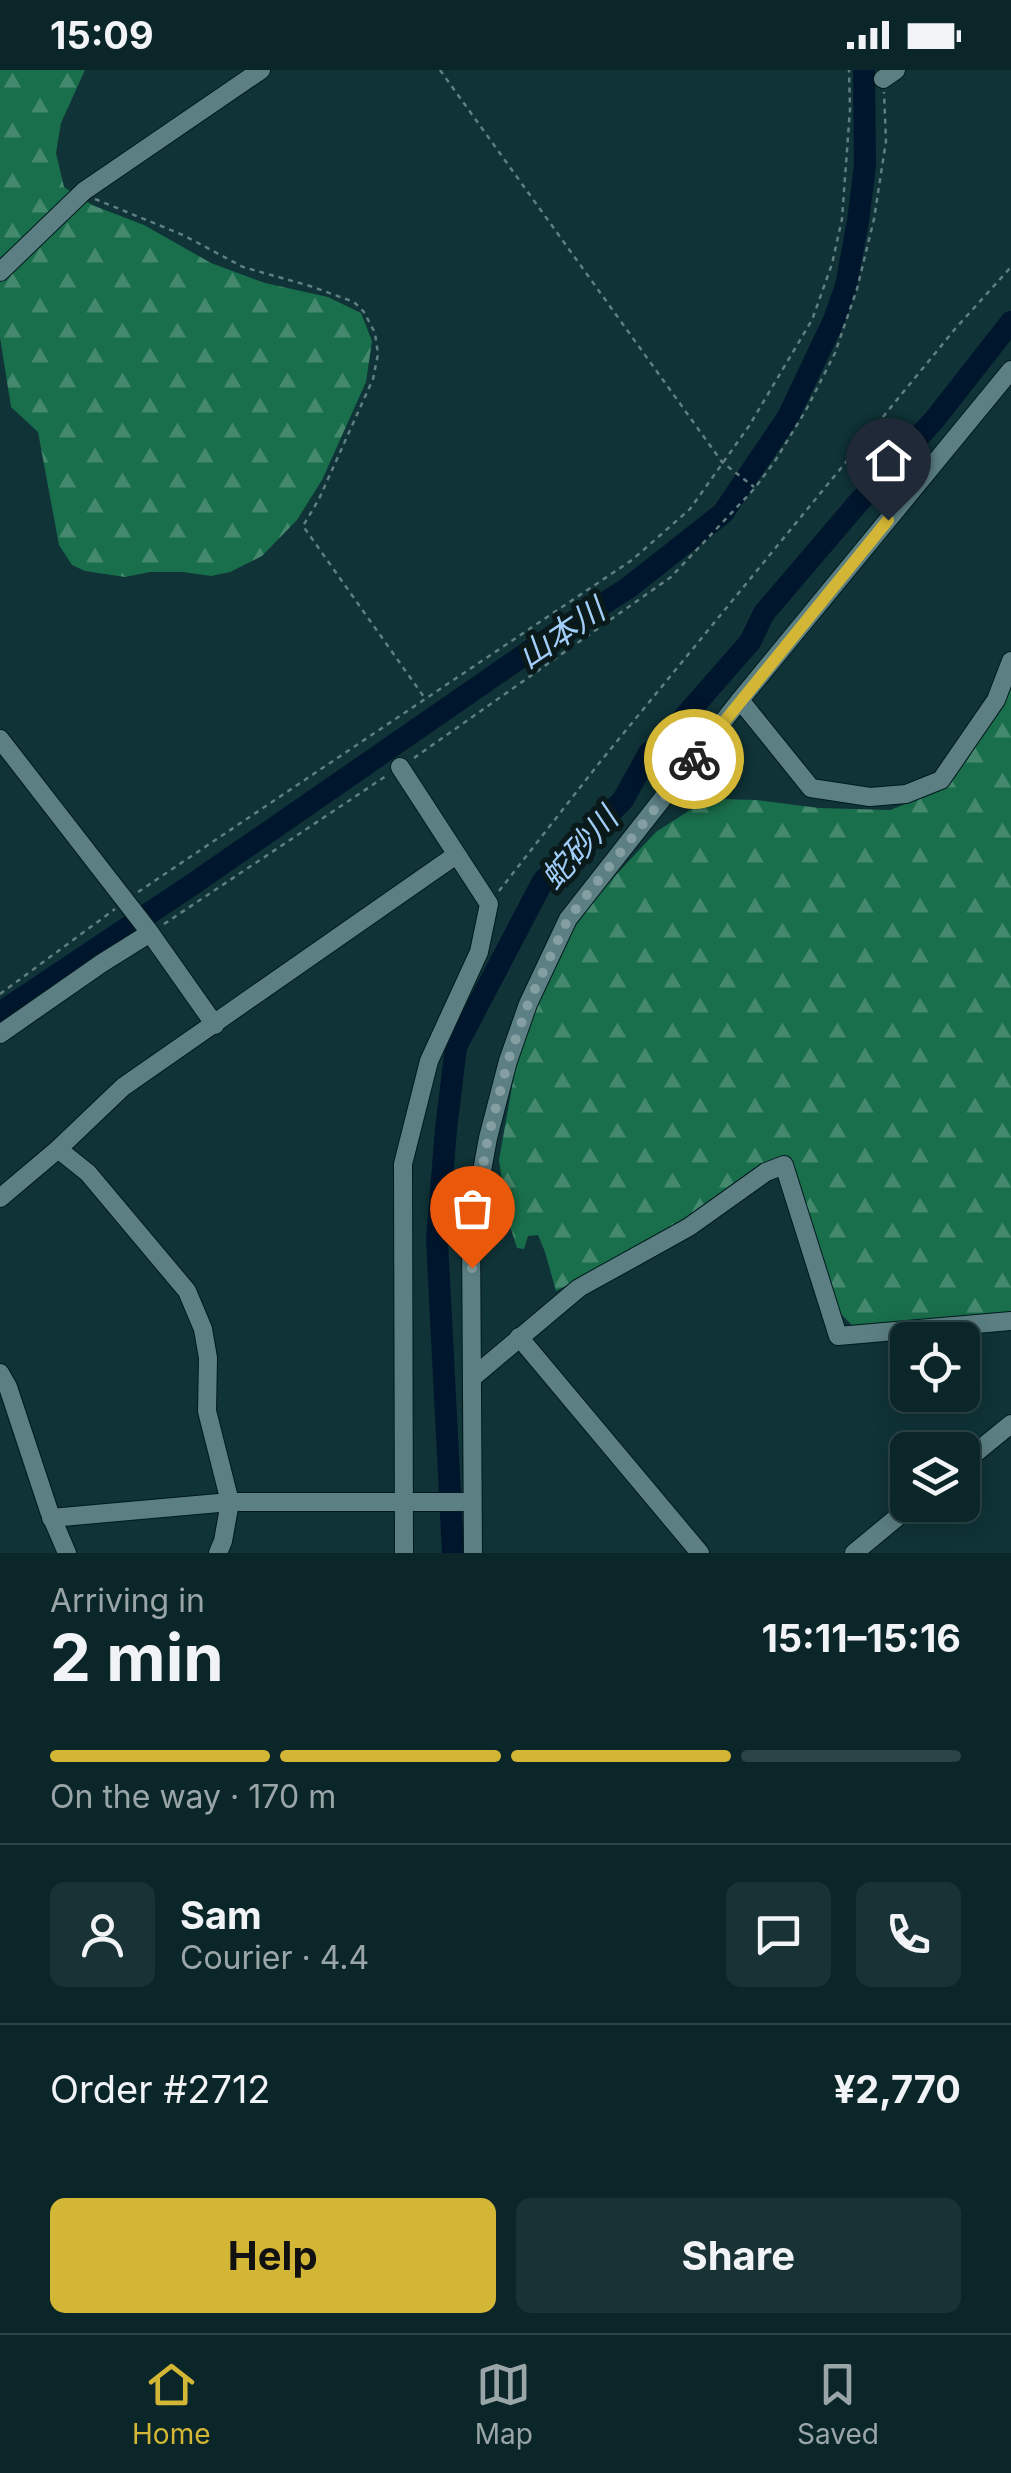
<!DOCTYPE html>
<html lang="en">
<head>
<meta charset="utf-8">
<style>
	body { margin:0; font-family:Inter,"Noto Sans JP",sans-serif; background:#193235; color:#f1f3f6; height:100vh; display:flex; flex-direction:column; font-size:38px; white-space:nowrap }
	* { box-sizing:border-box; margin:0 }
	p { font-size:32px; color:#9aa5a8 }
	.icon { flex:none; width:55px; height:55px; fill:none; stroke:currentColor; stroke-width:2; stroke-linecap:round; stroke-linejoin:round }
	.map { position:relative; height:1483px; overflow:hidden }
	.drawer { display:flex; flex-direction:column; background:#0b2629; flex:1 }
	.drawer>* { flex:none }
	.controls { position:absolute; left:890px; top:1252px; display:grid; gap:20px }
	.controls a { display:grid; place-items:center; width:90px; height:90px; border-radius:15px; background:#0b2629; box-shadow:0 5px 25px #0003,0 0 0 2px #2b4346; font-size:50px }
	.pin { position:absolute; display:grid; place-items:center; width:85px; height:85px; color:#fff; margin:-102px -42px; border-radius:50% 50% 50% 0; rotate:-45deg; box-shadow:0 0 10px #0007 }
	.pin .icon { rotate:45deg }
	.courier { position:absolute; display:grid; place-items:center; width:100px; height:100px; margin:-50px; border:8px solid #d3b635; border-radius:50%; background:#fff; color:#222; box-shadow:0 2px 12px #0007 }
	.headline em { font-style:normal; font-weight:700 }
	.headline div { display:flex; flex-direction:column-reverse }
	.headline { display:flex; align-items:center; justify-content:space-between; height:170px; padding:0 50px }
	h1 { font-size:65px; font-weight:700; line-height:75px }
	.bar { display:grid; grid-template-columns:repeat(4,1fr); gap:15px 10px; align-content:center; height:120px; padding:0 50px }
	.bar i { height:12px; border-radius:8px; background:#2b4346 }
	.bar .selected { background:#d3b635 }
	.bar p { grid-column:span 4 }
	.line { display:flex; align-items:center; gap:25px; padding:0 50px; border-top:2px solid #2b4346 }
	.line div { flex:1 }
	.round { display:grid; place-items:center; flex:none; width:105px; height:105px; border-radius:15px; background:#193235 }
	.button { display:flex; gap:20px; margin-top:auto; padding:20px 50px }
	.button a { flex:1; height:115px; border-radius:15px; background:#d3b635; color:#111; font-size:40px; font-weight:700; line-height:115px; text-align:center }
	.button a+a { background:#193235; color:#f1f3f6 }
	.status { display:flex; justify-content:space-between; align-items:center; height:70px; padding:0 50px; background:#0b2629; direction:ltr }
	.status svg { height:28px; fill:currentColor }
	.tabs { display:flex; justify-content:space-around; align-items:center; height:140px; border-top:2px solid #2b4346; background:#0b2629; font-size:28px; color:#9aa5a8 }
	.tabs a { display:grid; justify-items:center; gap:5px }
	.tabs .selected { color:#d3b635 }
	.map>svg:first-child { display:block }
	.forest { fill:url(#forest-firs) }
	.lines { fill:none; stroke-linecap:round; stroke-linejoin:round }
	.river { stroke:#00162d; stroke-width:22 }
	.minor-casing { stroke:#011a1d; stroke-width:20 }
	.path { stroke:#617e81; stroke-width:2.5; stroke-dasharray:5 5; stroke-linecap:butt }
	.minor { stroke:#5b7f83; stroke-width:18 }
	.done { stroke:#859ea1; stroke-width:10; stroke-dasharray:0 18 }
	.route { stroke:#d3b635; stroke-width:12 }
	.labels { text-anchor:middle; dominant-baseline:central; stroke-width:10; stroke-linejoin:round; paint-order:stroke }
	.water-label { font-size:32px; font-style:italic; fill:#a1cef8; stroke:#0a191a }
</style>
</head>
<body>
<div class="status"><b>15:09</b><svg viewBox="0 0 49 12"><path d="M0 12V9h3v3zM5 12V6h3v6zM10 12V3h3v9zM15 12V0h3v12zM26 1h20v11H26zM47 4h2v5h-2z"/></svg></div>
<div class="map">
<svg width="1011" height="1483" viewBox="0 0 1011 1483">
	<defs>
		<pattern id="forest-firs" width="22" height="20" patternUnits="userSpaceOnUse" patternTransform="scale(2.5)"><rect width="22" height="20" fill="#196e4b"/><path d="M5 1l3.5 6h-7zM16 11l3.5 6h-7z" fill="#44896d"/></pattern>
	</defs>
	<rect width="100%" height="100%" fill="#0f3337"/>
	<g class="forest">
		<path d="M0,0H85L61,53L56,83L64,117L92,135L144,155L211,193L265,213L328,227L361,243L372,271L366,312L322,410L297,450L262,486L230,502L211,506L183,502H150L125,507L85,501L72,495L59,475L38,362L11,337L0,267Z"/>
		<path d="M1011,611V1243L859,1262L839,1242L792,1103L774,1089L759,1096L687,1152L556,1221L545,1182L538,1165L528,1166L524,1179L517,1178L507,1146L499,1090L527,932L568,862L612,809L656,762L690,740L719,729L757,730L819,738L890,740L946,718L959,689Z"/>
	</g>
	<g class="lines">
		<g class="river">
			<path d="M0,943L193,814L537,576L628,518L723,443L788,347L834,250L846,216L858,151L865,96L864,0"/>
			<path d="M453,1483L437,1170L446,1059L456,977L543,811L623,730L649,683L658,677L750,572L764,543L858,433L935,349L1011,252"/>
		</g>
		<defs>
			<g id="minor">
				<path d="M883,9L896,0"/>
				<path d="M0,202L84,121L261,0"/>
				<path d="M740,630L811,718L870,727L906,724L941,710L996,630L1011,591"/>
				<path d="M0,669L148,860L215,955"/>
				<path d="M400,697L489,834L479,882L429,991L403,1094L404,1483"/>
				<path d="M0,964L102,893L150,863"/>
				<path d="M58,1079L88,1103L187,1221L203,1259L208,1288L207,1341L230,1432L223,1471L218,1483"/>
				<path d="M0,1128L58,1079L123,1017L456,785"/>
				<path d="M519,1267L700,1483"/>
				<path d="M0,1303L8,1317L49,1441L67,1483"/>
				<path d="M472,1308L579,1218L689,1157L766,1102L784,1095L838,1266L1011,1251"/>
				<path d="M962,1394L1011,1354"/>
				<path d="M51,1448L230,1432H472"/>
				<path d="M473,1483L471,1161L488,1068L508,991L528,934L568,849L740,630L1011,300"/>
				<path d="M854,1483L912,1435"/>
			</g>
		</defs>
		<use href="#minor" class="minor-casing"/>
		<g class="path">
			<path d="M440,0L722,392L754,417"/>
			<path d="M95,129L183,165L243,197L310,216L354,232L364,242L375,263L378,284L373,309L319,429L303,456L424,627"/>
			<path d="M414,688L671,507L755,418L775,391L806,340L835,283L857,219L874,149L886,71L884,22"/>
			<path d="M499,821L600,692L955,259L1011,197"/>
			<path d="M138,822L632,490L690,439L749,356L812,250L832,194L842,149L850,39L849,0"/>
			<path d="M164,854L386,706"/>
			<path d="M0,924L115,839"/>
		</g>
		<use href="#minor" class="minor"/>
	</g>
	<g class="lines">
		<path class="done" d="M472,1198L471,1161L488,1068L508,991L528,934L568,849L694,689"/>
		<path class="route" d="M694,689L888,450"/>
	</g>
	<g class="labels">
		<g class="water-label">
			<text transform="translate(561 563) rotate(-34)">山本川</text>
			<text transform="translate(579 778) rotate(-48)">蛇砂川</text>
		</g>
	</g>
</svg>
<div class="controls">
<a><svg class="icon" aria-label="locate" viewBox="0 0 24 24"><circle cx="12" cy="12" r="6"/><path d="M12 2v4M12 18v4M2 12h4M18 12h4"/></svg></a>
<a><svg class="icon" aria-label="layers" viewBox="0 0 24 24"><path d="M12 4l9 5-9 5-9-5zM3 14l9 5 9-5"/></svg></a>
</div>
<div class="pin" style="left:472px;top:1198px;background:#ea580c"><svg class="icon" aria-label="bag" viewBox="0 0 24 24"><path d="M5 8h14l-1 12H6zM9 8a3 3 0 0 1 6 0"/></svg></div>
<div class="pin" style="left:888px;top:450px;background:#1f2937"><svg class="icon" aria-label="home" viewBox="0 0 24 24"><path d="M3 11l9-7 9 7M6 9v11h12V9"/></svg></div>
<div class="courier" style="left:694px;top:689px"><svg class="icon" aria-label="bike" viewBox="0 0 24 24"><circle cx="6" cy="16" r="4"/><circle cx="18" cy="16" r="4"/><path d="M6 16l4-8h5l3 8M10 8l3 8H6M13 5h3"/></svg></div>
</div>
<section class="drawer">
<div class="headline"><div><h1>2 min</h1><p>Arriving in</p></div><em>15:11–15:16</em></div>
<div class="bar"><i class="selected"></i><i class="selected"></i><i class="selected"></i><i></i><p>On the way · 170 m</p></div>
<div class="line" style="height:180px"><a class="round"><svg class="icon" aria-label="person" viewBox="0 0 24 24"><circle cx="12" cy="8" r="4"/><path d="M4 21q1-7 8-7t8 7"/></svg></a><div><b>Sam</b><p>Courier · 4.4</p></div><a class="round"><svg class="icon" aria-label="chat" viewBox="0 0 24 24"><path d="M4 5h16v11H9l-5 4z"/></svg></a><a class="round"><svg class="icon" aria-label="phone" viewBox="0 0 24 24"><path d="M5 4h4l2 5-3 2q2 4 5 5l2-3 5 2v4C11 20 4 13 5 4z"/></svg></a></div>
<div class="line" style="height:130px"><div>Order #2712</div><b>¥2,770</b></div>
<div class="button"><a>Help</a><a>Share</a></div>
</section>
<nav class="tabs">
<a class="selected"><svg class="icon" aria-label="home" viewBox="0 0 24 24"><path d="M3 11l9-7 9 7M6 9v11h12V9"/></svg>Home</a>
<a><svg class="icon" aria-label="map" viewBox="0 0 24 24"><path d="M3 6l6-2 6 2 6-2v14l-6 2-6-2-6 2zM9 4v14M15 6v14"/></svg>Map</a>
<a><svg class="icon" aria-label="saved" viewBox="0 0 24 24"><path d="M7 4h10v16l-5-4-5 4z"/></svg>Saved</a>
</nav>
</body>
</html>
